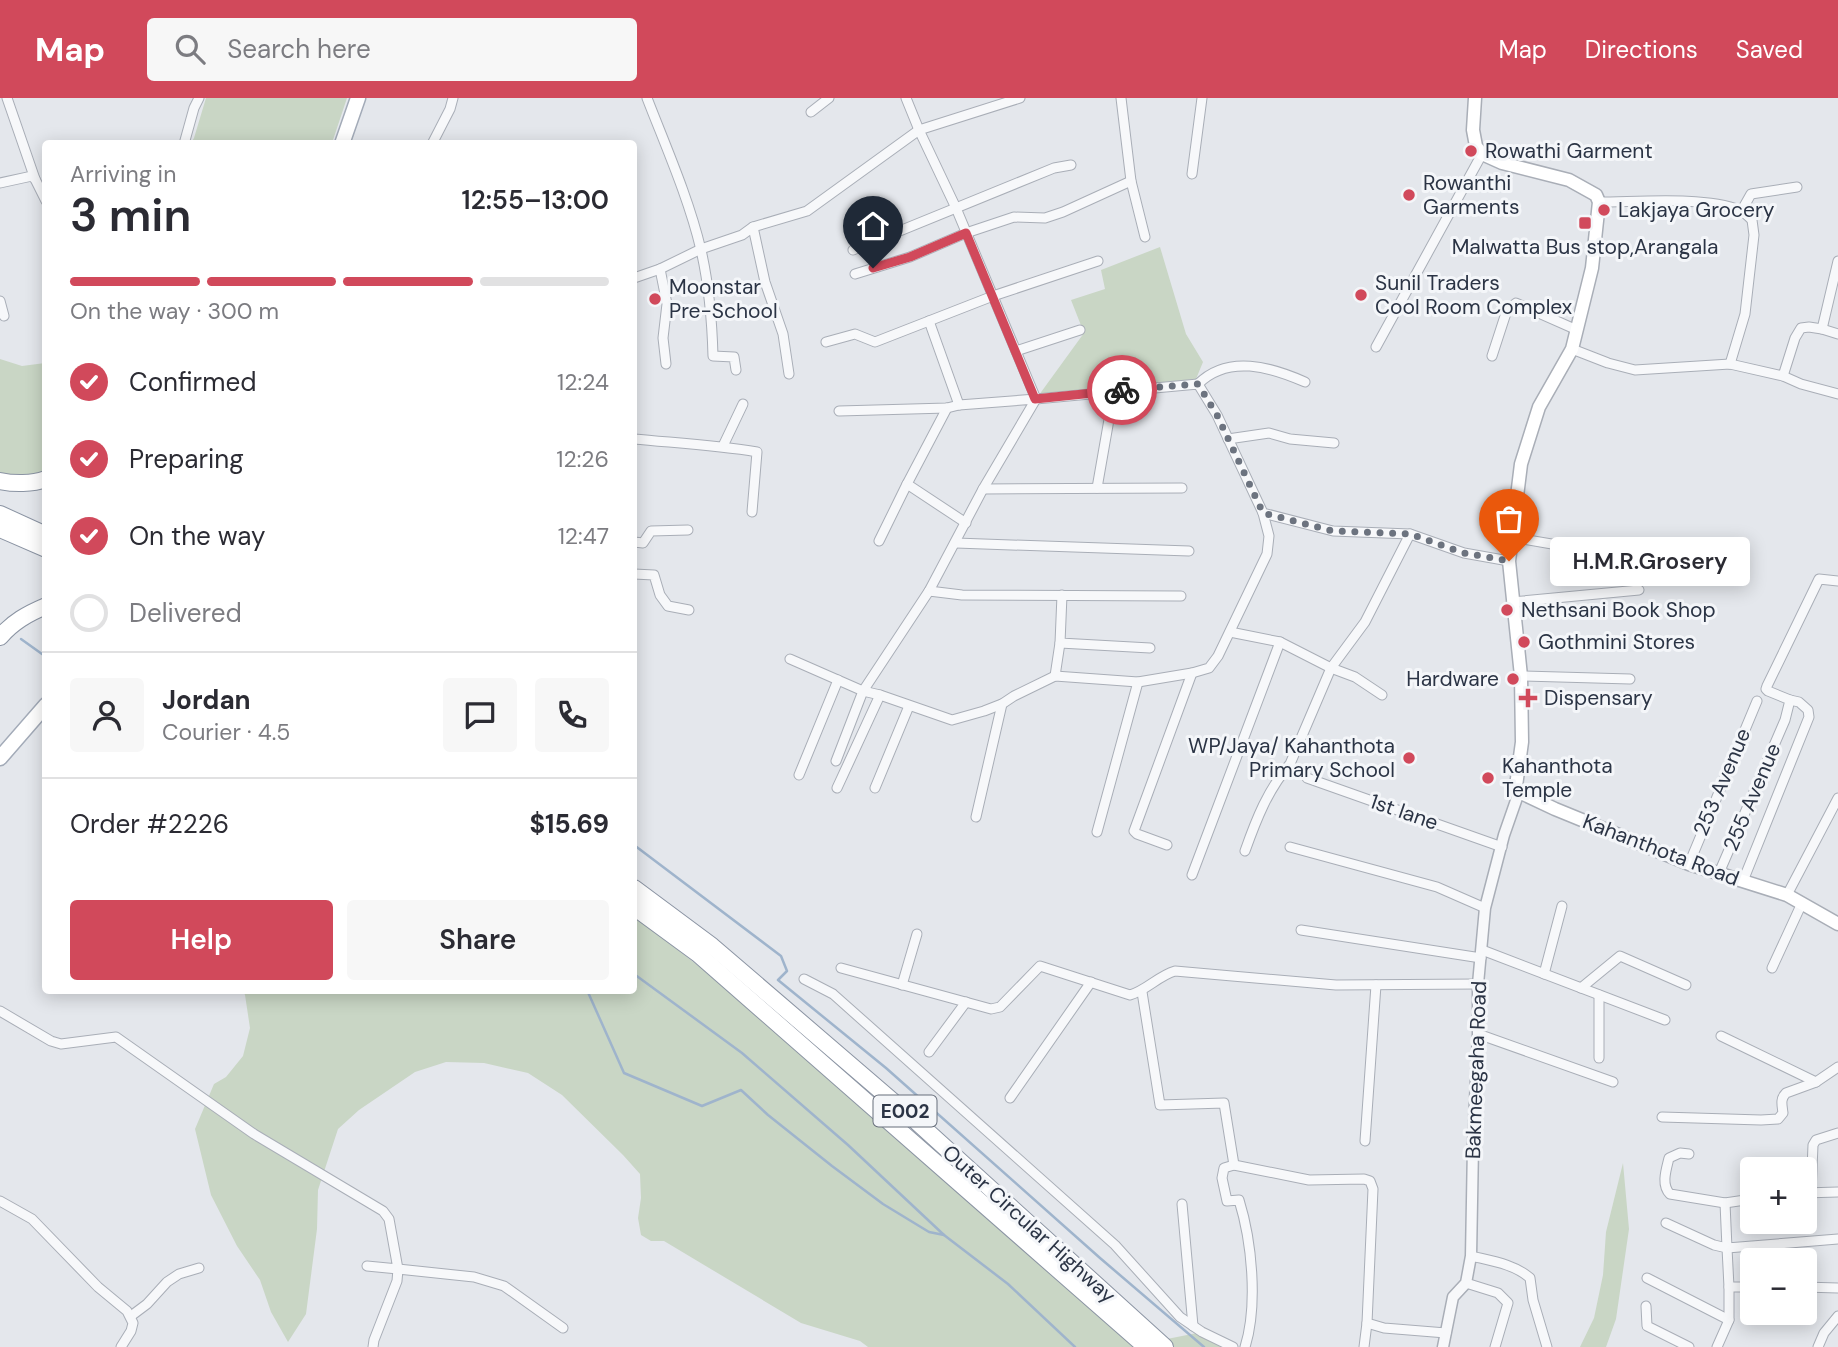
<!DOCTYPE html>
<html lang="en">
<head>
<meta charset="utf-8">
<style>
	body { margin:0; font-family:"DM Sans",sans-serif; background:#f7f7f7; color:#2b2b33; height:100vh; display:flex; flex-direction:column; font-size:26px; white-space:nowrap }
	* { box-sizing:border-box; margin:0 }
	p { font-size:23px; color:#7c7c81 }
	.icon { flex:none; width:38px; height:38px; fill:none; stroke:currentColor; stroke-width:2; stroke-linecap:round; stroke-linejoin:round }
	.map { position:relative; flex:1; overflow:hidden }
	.sheet { position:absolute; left:42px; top:42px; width:595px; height:854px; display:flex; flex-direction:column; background:#fff; border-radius:7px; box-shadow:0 4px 18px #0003 }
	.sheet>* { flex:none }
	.fabs { position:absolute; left:1740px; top:1059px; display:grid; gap:14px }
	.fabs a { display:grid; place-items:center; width:77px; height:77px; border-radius:7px; background:#fff; box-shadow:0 4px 18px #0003; font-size:35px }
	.pin { position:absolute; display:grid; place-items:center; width:60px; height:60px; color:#fff; margin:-72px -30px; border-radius:50% 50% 50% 0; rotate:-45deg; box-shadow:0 0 7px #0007 }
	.pin .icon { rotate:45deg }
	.courier { position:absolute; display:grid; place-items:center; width:70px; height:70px; margin:-35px; border:5px solid #d1495b; border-radius:50%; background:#fff; color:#222; box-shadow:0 2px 9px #0007 }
	.bubble { position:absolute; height:49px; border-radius:7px; background:#fff; box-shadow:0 4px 18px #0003; font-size:23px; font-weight:600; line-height:49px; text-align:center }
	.summary em { font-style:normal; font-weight:600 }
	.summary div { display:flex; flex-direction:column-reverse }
	.summary { display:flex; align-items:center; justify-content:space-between; height:119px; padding:0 28px }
	h1 { font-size:46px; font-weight:600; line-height:52px }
	.bar { display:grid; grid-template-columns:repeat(4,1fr); gap:10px 7px; align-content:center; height:84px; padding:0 28px }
	.bar i { height:9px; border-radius:5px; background:#e1e1e2 }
	.bar .on { background:#d1495b }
	.bar p { grid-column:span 4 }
	.line { display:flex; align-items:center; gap:18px; padding:0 28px; border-top:2px solid #e1e1e2 }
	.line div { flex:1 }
	.round { display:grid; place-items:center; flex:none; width:74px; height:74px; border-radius:7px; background:#f7f7f7 }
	ol { padding:0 28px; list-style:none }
	li { display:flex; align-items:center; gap:21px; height:77px }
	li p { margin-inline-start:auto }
	li .icon { padding:7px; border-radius:50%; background:#d1495b; color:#fff; stroke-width:4 }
	li:last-child { color:#7c7c81 }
	li i { width:38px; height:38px; border:4px solid #e1e1e2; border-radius:50% }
	.primary-button { display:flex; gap:14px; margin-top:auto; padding:14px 28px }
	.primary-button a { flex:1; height:80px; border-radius:7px; background:#d1495b; color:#fff; font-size:28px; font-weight:600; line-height:80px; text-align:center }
	.primary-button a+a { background:#f7f7f7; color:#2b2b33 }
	header { display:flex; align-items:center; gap:42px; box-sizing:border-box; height:98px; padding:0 35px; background:#d1495b; color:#fff }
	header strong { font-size:33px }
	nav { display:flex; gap:38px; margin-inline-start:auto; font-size:24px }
	.search { width:490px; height:63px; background:#f7f7f7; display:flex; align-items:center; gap:18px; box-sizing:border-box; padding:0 24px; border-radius:7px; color:#7c7c81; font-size:26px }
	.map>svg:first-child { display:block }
	.green { fill:#c9d6c5 }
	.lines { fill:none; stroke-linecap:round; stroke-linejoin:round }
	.stream { stroke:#9fb4cc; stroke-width:2.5 }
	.minor-casing { stroke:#a9aeb7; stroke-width:11 }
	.tertiary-casing { stroke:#a9aeb7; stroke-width:13 }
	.secondary-casing { stroke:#a9aeb7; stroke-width:15 }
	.primary-casing { stroke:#a3abb8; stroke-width:17 }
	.motorway-casing { stroke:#8b94a3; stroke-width:18 }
	.minor { stroke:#f7f8fa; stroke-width:9 }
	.tertiary { stroke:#f7f8fa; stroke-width:10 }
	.secondary { stroke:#fff; stroke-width:12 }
	.primary { stroke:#fff; stroke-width:14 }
	.motorway { stroke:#fff; stroke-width:16 }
	.done { stroke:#6c737f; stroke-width:7; stroke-dasharray:0 12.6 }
	.route { stroke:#d1495b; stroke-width:9 }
	.poi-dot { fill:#d1495b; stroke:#f4f6f9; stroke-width:2.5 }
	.labels { text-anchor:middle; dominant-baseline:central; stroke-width:6; stroke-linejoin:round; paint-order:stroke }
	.shield { fill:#f4f6f9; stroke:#676e7b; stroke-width:2 }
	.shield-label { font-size:19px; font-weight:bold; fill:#2b3445 }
	.poi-label { font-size:21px; fill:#2b3445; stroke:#f4f6f9; text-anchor:start }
	.street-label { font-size:21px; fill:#2b3445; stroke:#f4f6f9 }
</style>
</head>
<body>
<header>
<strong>Map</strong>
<div class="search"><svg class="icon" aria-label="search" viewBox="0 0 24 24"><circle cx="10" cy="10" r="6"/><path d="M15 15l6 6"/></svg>Search here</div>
<nav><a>Map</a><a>Directions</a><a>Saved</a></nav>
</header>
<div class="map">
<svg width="1838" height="1249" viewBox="0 0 1838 1249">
	<rect width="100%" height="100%" fill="#e4e7ec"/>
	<g class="green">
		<path d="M206,0H347L332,45H191L194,40Z"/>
		<path d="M1160,149L1186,236L1203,264L1196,281L1039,297L1084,235L1071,202L1105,191L1101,172Z"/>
		<path d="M0,261L22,268L45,265V381L0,378Z"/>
		<path d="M634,818L718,883L1137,1247L1202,1234L1233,1249H868L860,1243L801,1225L664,1143H651L641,1137L638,1120L641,1100L640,1076L623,1057L562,997L528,975L484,965L446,964L415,974L359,1012L338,1031L318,1092L317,1131L306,1216L288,1244L271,1214L260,1182L237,1148L211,1097L195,1031L214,986L226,979L243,958L250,930L245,897L243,893L634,892Z"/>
		<path d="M1623,1065L1629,1131L1616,1221L1606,1249H1580L1594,1220L1603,1177L1606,1134Z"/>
	</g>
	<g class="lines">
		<g class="stream">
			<path d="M21,541L42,556H46"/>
			<path d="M634,747L781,858L787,873L778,882L886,970L1100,1160L1204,1249"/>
			<path d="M634,876L742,955L848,1047L944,1137L1008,1186L1075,1249"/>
			<path d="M587,892L624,975L702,1008L741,992L768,1017L832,1068L883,1106L929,1134L944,1137"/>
		</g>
		<defs>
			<g id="minor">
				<path d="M7,0L35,81"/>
				<path d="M647,0C666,49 689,101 701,152C709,187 712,222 713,258L734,259L736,272"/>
				<path d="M906,0L919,32L956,110L1036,301L1198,286L1217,317L1263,415L1333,433L1410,436L1464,455L1509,463"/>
				<path d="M1121,0L1131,83L1145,139"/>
				<path d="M811,14L829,0"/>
				<path d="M184,46L194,10L199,0"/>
				<path d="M432,46L450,11L453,0"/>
				<path d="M1192,76L1202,0"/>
				<path d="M0,85L32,78L35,81L46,103"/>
				<path d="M1599,104C1638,104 1704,98 1740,112C1744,114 1748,118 1752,122L1754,137L1745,216L1730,266"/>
				<path d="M1742,112L1751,96L1797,89"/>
				<path d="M753,129L765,184L783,236L789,276"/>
				<path d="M853,152L1054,70L1071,67"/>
				<path d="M660,171L667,206L663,240L666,266"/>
				<path d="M855,176L910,159L966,135L1014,119L1045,120L1063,114L1131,83"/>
				<path d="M634,180L660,171L701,151L742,137L753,129L807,113L919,32L1020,0"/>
				<path d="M0,203L4,218"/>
				<path d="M929,223L959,307"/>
				<path d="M1822,231L1838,236"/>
				<path d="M826,244L855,236L875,244L993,198L1098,163"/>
				<path d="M1376,249L1482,56"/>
				<path d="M1572,251L1608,265L1635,272L1730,266L1783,278L1795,240L1801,230L1809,229L1822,231L1838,163"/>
				<path d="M1016,253L1080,232"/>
				<path d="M1492,258L1507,212L1516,205L1577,232"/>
				<path d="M1783,278L1801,286L1838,296"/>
				<path d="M1198,286C1228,256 1271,269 1305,284"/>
				<path d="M634,341C675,345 716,347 757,354L752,414"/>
				<path d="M1228,341L1269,335L1290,341L1334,345"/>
				<path d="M723,348L743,306"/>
				<path d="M907,386L966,425"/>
				<path d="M1097,390L1114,293"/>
				<path d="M983,391L1182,390"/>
				<path d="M1511,439L1581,451L1620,450"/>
				<path d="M879,443L907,386L947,310"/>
				<path d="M634,444L643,445L651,433L688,432"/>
				<path d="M956,445L1189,453"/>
				<path d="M634,476L654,477L660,497L668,508L689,512"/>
				<path d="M929,493L962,497L1181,498"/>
				<path d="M1062,497L1060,545L1150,550"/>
				<path d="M1512,504L1639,492"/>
				<path d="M1230,534L1280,544L1331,570L1355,579L1382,597"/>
				<path d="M790,561L863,593L880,597L952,622L984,613L1002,606L1014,598L1055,578L1138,584L1192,575L1209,570L1218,558L1267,456L1269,438L1263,415"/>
				<path d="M1055,578L1060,545"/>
				<path d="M1521,578L1630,581"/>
				<path d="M836,663L863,593L929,493L983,391L1036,301L959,307L947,310L839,313"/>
				<path d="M799,677L838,582"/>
				<path d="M1307,680L1502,749"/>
				<path d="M837,690L880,597"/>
				<path d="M875,690L909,608"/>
				<path d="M976,719L1002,606"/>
				<path d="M1097,734L1138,584"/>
				<path d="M1167,747L1137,736L1134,733L1192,575"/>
				<path d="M1290,749L1437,789L1485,810"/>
				<path d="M1245,753C1256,722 1268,691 1290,666L1331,570L1365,524L1410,436"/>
				<path d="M1689,766L1757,603"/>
				<path d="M1719,775L1785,622L1790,602L1768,593L1766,591L1767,588L1819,481L1838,483"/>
				<path d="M1192,777L1280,544"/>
				<path d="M1743,783L1809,619L1808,612L1799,604L1790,602"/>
				<path d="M1787,797L1838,700"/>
				<path d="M1301,832L1481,860"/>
				<path d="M1482,852L1665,922"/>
				<path d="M841,870L991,911L1000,909L1040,868L1130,897C1147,892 1158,878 1175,873L1336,887L1478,886"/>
				<path d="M1772,870L1802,805"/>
				<path d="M1544,876L1562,808"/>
				<path d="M804,881L833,896L1115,1147L1180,1219L1202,1234L1233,1249"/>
				<path d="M902,887L917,836"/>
				<path d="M1581,890L1620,858L1686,887"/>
				<path d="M1142,894L1160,1007L1224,1005L1234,1067"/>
				<path d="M0,913L51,943L61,946L116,939L254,1036L383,1113L389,1121L398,1171L367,1168"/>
				<path d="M1478,936L1613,984"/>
				<path d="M1721,938L1816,984"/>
				<path d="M929,954L966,904"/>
				<path d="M1599,960V897"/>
				<path d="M1010,1000L1091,884"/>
				<path d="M1662,1019L1761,1022L1778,1021L1783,1015C1782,1007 1780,1001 1786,995L1816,984L1838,969"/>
				<path d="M1365,1043L1376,887"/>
				<path d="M1689,1056L1680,1055L1669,1060C1666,1072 1661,1087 1670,1096L1725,1105L1752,1101"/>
				<path d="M1804,1095L1838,1094"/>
				<path d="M1811,1095L1813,1047L1816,1042L1838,1035"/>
				<path d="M0,1103L32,1121L98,1189L127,1213L133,1225L131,1233L121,1249"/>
				<path d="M1725,1105L1727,1150L1838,1141"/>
				<path d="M1182,1106L1193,1228"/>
				<path d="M1666,1125L1714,1147L1727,1150L1729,1189H1752"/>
				<path d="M1471,1158C1492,1163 1514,1166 1530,1180L1533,1202L1547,1249"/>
				<path d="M1647,1180L1729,1222"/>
				<path d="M1466,1185L1498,1195L1508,1205L1495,1249"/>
				<path d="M1804,1189L1838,1190"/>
				<path d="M1646,1208L1647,1228L1689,1249"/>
				<path d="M131,1218L147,1206L167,1184L179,1176L199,1170"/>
				<path d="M373,1249L374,1242L397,1183L398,1171L474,1179L504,1188L563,1230"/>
				<path d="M1245,1249C1258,1207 1252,1144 1239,1102L1227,1103L1222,1080L1224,1070L1234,1067L1309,1082L1364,1081L1370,1083L1373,1091L1367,1225L1384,1230L1446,1235"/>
				<path d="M1364,1249L1367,1225"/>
				<path d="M1717,1249L1729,1222V1189"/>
				<path d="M1818,1249L1824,1235L1838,1218"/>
			</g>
			<path id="tertiary" d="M1443,1249L1453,1199L1466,1185L1471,1158L1473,1048L1478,936V886L1485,810L1504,737L1519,694"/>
			<path id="secondary" d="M1475,0L1473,32L1476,48L1482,56L1502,65L1569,82L1596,97L1599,104L1592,170L1572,251L1539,309L1521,366L1509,463L1521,578L1522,644L1516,688L1519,694L1555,711L1626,740L1689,766L1787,797L1838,826"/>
			<g id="primary">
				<path d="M342,46L358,0"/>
				<path d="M0,660L46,607"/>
			</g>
			<g id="motorway">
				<path d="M0,383C14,386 32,386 46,381"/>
				<path d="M0,416L46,437"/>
				<path d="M0,431L46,451"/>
				<path d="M0,539C13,524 27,516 46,508"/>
				<path d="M634,790L712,848L917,1024L1165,1249"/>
				<path d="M634,809L698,856L1146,1249"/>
			</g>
		</defs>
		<use href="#minor" class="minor-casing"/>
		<use href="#tertiary" class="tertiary-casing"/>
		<use href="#secondary" class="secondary-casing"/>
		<use href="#primary" class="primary-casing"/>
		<use href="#motorway" class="motorway-casing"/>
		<use href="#minor" class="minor"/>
		<use href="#tertiary" class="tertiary"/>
		<use href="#secondary" class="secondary"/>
		<use href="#primary" class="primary"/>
		<use href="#motorway" class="motorway"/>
	</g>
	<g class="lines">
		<path class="done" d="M1122,292L1198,286L1217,317L1263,415L1333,433L1410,436L1464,455L1509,463"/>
		<path class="route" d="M873,170L910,159L966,135L1035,301L1122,292"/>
	</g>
	<g class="poi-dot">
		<circle cx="1471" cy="53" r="7"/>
		<circle cx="1409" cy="97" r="7"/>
		<circle cx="1604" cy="112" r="7"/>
		<rect x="1578" y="118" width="14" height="14" rx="3.5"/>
		<circle cx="1361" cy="197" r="7"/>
		<circle cx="655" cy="201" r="7"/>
		<circle cx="1507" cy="512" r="7"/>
		<circle cx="1524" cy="544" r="7"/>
		<circle cx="1513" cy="581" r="7"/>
		<path d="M1524.5 589.5h7v7h7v7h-7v7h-7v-7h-7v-7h7z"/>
		<circle cx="1409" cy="660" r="7"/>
		<circle cx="1488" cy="680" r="7"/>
	</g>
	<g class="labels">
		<rect class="shield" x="873.5" y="997.5" width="63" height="31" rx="5"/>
		<g class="shield-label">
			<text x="905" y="1013">E002</text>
		</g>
		<g class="poi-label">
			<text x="1485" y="53">Rowathi Garment</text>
			<text x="1423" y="85">Rowanthi<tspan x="1423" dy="24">Garments</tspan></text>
			<text x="1618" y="112">Lakjaya Grocery</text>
			<text x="1585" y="149" text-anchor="middle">Malwatta Bus stop,Arangala</text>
			<text x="1375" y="185">Sunil Traders<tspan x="1375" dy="24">Cool Room Complex</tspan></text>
			<text x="669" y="189">Moonstar<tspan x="669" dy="24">Pre-School</tspan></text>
			<text x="1521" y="512">Nethsani Book Shop</text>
			<text x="1538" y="544">Gothmini Stores</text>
			<text x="1499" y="581" text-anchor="end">Hardware</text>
			<text x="1544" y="600">Dispensary</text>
			<text x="1395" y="648" text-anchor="end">WP/Jaya/ Kahanthota<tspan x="1395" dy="24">Primary School</tspan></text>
			<text x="1502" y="668">Kahanthota<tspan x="1502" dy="24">Temple</tspan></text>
		</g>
		<g class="street-label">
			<text transform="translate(1722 684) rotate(-67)">253 Avenue</text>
			<text transform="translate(1752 699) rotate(-67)">255 Avenue</text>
			<text transform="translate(1404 714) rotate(19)">1st lane</text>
			<text transform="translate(1661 752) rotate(21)">Kahanthota Road</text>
			<text transform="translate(1476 972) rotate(-88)">Bakmeegaha Road</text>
			<text transform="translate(1029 1126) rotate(42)">Outer Circular Highway</text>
		</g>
	</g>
</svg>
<div class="fabs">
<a>+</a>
<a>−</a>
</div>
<div class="pin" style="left:1509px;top:463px;background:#ea580c"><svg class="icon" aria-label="bag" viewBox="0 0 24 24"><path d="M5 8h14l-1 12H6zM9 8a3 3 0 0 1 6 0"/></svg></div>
<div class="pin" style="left:873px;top:170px;background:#1f2937"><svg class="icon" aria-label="home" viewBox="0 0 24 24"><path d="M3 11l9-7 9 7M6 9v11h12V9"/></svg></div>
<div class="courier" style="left:1122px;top:292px"><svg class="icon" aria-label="bike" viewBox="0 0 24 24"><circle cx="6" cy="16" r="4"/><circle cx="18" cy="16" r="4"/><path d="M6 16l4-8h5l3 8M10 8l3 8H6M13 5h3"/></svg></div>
<div class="bubble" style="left:1550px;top:439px;width:200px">H.M.R.Grosery</div>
<section class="sheet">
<div class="summary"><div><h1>3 min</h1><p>Arriving in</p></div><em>12:55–13:00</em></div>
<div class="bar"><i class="on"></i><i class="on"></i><i class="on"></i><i></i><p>On the way · 300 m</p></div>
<ol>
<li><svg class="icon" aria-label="check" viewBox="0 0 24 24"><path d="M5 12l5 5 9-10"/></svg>Confirmed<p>12:24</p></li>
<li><svg class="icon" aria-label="check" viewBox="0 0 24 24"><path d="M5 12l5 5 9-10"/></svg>Preparing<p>12:26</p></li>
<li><svg class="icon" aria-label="check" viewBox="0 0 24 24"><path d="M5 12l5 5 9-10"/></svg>On the way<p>12:47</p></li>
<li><i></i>Delivered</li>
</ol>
<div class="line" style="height:126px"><a class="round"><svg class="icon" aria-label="person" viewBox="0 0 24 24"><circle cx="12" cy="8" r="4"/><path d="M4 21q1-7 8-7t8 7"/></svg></a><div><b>Jordan</b><p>Courier · 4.5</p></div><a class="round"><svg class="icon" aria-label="chat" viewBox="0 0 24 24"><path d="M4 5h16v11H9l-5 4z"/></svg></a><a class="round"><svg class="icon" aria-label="phone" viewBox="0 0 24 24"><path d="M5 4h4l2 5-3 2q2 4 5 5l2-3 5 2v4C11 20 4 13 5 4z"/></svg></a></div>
<div class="line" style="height:91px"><div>Order #2226</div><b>$15.69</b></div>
<div class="primary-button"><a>Help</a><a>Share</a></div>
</section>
</div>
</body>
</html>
